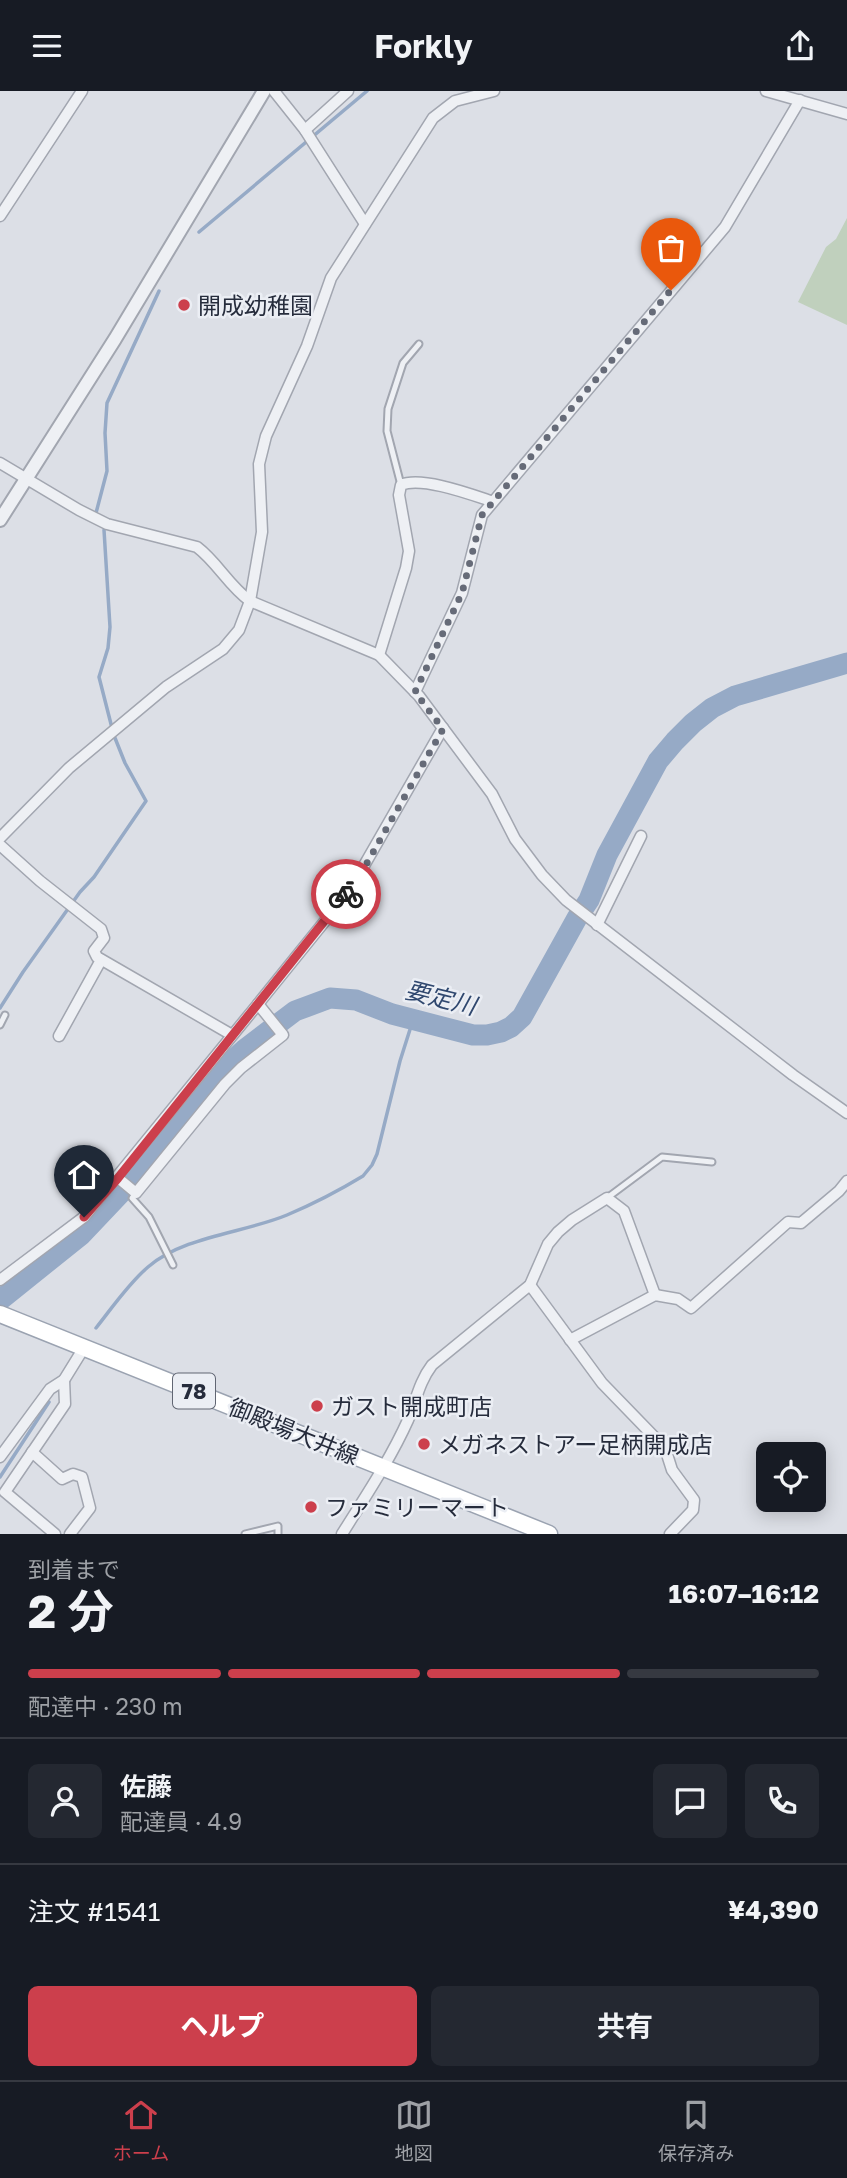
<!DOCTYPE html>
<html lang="ja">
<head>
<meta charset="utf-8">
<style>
	body { margin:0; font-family:"Golos Text","Noto Sans JP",sans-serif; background:#242831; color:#f1f3f6; height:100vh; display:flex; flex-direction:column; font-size:26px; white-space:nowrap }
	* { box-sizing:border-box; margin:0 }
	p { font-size:23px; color:#9ea1a6 }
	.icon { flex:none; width:38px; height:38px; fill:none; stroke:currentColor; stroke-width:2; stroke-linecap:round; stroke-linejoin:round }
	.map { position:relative; height:1443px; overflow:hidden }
	.panel { display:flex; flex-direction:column; background:#171b24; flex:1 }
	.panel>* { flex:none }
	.buttons { position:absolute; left:756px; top:1351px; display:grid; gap:14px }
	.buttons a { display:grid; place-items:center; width:70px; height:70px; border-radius:10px; background:#171b24; box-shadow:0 4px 18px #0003; font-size:35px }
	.pin { position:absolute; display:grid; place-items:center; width:60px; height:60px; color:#fff; margin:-72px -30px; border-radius:50% 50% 50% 0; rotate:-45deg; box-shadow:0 0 7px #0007 }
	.pin .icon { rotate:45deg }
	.courier { position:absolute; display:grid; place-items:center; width:70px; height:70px; margin:-35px; border:5px solid #cc3f4c; border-radius:50%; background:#fff; color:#222; box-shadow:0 2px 9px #0007 }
	.overview em { font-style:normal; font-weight:700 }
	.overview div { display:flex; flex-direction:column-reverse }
	.overview { display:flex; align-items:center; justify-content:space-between; height:119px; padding:0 28px }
	h1 { font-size:46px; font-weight:700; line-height:52px }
	.bar { display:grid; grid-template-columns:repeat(4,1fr); gap:10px 7px; align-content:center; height:84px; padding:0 28px }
	.bar i { height:9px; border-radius:5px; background:#363941 }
	.bar .on { background:#cc3f4c }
	.bar p { grid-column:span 4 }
	.line { display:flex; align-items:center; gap:18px; padding:0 28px; border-top:2px solid #363941 }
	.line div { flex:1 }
	.round { display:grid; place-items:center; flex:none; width:74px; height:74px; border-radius:10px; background:#242831 }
	.cta { display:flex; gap:14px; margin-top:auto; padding:14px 28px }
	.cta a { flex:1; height:80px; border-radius:10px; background:#cc3f4c; color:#fff; font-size:28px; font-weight:700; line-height:80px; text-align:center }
	.cta a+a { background:#242831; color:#f1f3f6 }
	header { display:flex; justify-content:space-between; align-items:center; height:91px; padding:0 28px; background:#171b24; font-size:32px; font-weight:700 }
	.menu { display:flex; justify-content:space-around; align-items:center; height:98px; border-top:2px solid #363941; background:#171b24; font-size:19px; color:#9ea1a6 }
	.menu a { display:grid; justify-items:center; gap:4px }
	.menu .on { color:#cc3f4c }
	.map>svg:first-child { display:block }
	.green { fill:#c0d0bd }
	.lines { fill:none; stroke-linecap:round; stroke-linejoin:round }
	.stream { stroke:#96aac6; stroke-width:3.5 }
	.river { stroke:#96aac6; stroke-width:21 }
	.service-casing { stroke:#a2a6b0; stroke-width:9 }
	.minor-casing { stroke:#a2a6b0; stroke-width:13 }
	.tertiary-casing { stroke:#a2a6b0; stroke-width:16 }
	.primary-casing { stroke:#9ba3b1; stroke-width:19 }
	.service { stroke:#eef0f4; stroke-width:5 }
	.minor { stroke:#eef0f4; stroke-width:10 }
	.tertiary { stroke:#eef0f4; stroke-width:12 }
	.primary { stroke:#fff; stroke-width:16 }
	.done { stroke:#666b78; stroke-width:7; stroke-dasharray:0 12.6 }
	.route { stroke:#cc3f4c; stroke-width:9 }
	.poi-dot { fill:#cc3f4c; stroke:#ebeef4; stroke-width:2.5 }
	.labels { text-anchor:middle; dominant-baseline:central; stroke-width:5; stroke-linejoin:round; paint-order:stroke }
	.shield { fill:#ebeef4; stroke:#616673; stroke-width:2 }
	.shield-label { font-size:21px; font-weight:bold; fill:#262c3c }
	.poi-label { font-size:23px; fill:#262c3c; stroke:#ebeef4; text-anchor:start }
	.street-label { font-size:23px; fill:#262c3c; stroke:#ebeef4 }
	.water-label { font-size:24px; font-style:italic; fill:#30486f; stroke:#ebeef4 }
</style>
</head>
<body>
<header><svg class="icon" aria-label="menu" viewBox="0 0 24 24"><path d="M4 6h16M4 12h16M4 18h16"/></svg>Forkly<svg class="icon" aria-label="share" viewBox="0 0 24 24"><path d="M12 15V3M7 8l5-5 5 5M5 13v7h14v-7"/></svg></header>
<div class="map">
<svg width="847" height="1443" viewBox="0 0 847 1443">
	<rect width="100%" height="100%" fill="#dcdfe6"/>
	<path class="green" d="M847,127V234L798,211L826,156L836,148Z"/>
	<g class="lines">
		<g class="stream">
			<path d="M199,141L367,0"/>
			<path d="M96,422L107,380L105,342L107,312L159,200"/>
			<path d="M104,439L110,536L108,557L99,586L112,637"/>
			<path d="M0,917L23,881L80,801L94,786L146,710L125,672L115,647"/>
			<path d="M96,1237C112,1217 128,1193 148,1176C184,1145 244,1142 287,1124C313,1113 340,1099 363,1085L372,1074L377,1063L400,970L413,929"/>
			<path d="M0,1386L49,1311"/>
		</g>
		<path class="river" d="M0,1209L81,1144L134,1088L224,977L245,958L295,920L330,907L356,909L392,923L473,944H487L501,941L511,936L522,926L577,827L589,809L607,764L658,670L675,650L693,632L712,617L735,605L847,572"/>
		<defs>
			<g id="service">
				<path d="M401,394L387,340L388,318L403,272L419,253"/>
				<path d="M0,934L5,924"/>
				<path d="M136,1102L132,1107L149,1126L173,1174"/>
				<path d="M607,1107L662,1066L712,1071"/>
				<path d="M245,1443L278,1435V1443"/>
			</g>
			<g id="minor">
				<path d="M274,0L305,39L365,133"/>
				<path d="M766,0L847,23"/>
				<path d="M305,39L348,0"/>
				<path d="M0,125L82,0"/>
				<path d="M0,372L79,419L107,433L197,456C217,471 229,495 250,510L379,564L419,605L492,703L515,748L542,784L566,809L793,984L847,1022"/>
				<path d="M379,564L406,477L409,460L399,404L401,394C421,385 470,403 491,410"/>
				<path d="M415,601L462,502L482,424L725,136L800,9"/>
				<path d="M0,747L69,677L166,596L223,558L239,539L250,510L262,441L259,373L266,345L307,255L331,187L433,27L455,10L494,0"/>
				<path d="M0,754L40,790L101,838L104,847L94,860L97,866L232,944"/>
				<path d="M597,834L641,745"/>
				<path d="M59,945L101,869"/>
				<path d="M118,1087L136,1102L225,993L241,977L283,944L258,913"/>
				<path d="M0,1189L84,1126L258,913L350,799L443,637"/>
				<path d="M530,1194L602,1292L665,1357L672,1379L694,1409L693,1419L670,1443"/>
				<path d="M570,1249L655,1204L678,1208L691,1217L788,1131L801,1132L839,1100L847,1090"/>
				<path d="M32,1361L62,1388L73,1383L82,1386L90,1417L70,1443"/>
				<path d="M0,1366L50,1298L64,1289L85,1255"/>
				<path d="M55,1443L5,1401L65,1313L64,1289"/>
				<path d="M342,1443C365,1406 390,1369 408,1329C416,1310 419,1291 432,1274L530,1194L548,1153L558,1141L572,1129L607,1107L624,1120L655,1204"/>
			</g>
			<path id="tertiary" d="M0,429L115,248L264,0"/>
			<path id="primary" d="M0,1223L549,1443"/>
		</defs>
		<use href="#service" class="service-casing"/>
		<use href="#minor" class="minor-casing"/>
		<use href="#tertiary" class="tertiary-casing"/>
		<use href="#primary" class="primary-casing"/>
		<use href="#service" class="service"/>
		<use href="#minor" class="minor"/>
		<use href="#tertiary" class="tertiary"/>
		<use href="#primary" class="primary"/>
	</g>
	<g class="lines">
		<path class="done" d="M346,803L363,779L443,638L415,601L462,502L482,424L671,199"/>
		<path class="route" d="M84,1126L118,1087L346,803"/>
	</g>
	<g class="poi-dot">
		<circle cx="184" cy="214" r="7"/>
		<circle cx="317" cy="1315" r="7"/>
		<circle cx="424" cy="1353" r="7"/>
		<circle cx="311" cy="1416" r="7"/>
	</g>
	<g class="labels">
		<rect class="shield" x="173" y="1282.5" width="42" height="35" rx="5"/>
		<g class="shield-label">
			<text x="194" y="1300">78</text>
		</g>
		<g class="poi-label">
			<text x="198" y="214">開成幼稚園</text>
			<text x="331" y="1315">ガスト開成町店</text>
			<text x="438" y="1353">メガネストアー足柄開成店</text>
			<text x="325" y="1416">ファミリーマート</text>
		</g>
		<g class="street-label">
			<text transform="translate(294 1340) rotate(22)">御殿場大井線</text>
		</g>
		<g class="water-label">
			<text transform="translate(441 906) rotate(14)">要定川</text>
		</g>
	</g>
</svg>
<div class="buttons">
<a><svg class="icon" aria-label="locate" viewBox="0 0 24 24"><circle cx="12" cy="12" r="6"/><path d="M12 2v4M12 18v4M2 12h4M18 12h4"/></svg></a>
</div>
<div class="pin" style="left:671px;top:199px;background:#ea580c"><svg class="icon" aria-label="bag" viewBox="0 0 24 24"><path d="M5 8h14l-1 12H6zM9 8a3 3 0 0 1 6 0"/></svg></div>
<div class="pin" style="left:84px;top:1126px;background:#1f2937"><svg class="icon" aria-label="home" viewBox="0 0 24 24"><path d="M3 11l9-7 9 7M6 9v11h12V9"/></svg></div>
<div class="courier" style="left:346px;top:803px"><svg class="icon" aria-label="bike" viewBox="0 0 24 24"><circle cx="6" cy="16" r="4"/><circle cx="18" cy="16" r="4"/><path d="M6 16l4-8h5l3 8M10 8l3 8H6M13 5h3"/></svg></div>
</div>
<section class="panel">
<div class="overview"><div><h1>2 分</h1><p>到着まで</p></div><em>16:07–16:12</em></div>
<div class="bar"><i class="on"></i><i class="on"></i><i class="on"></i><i></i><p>配達中 · 230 m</p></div>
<div class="line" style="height:126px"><a class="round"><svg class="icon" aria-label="person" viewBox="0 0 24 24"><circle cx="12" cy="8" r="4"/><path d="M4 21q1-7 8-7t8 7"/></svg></a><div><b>佐藤</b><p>配達員 · 4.9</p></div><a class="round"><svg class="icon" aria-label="chat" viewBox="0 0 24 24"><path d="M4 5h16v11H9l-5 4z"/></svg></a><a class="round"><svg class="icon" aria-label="phone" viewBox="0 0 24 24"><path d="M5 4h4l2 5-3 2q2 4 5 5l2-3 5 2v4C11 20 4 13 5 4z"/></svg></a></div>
<div class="line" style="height:91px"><div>注文 #1541</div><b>¥4,390</b></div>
<div class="cta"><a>ヘルプ</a><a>共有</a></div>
</section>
<nav class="menu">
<a class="on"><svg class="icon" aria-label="home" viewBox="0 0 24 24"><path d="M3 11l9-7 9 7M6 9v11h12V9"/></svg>ホーム</a>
<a><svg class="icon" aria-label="map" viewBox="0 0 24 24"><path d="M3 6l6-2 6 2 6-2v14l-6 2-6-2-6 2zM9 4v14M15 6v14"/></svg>地図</a>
<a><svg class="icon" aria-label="saved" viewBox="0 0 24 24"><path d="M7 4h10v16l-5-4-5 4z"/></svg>保存済み</a>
</nav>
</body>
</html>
